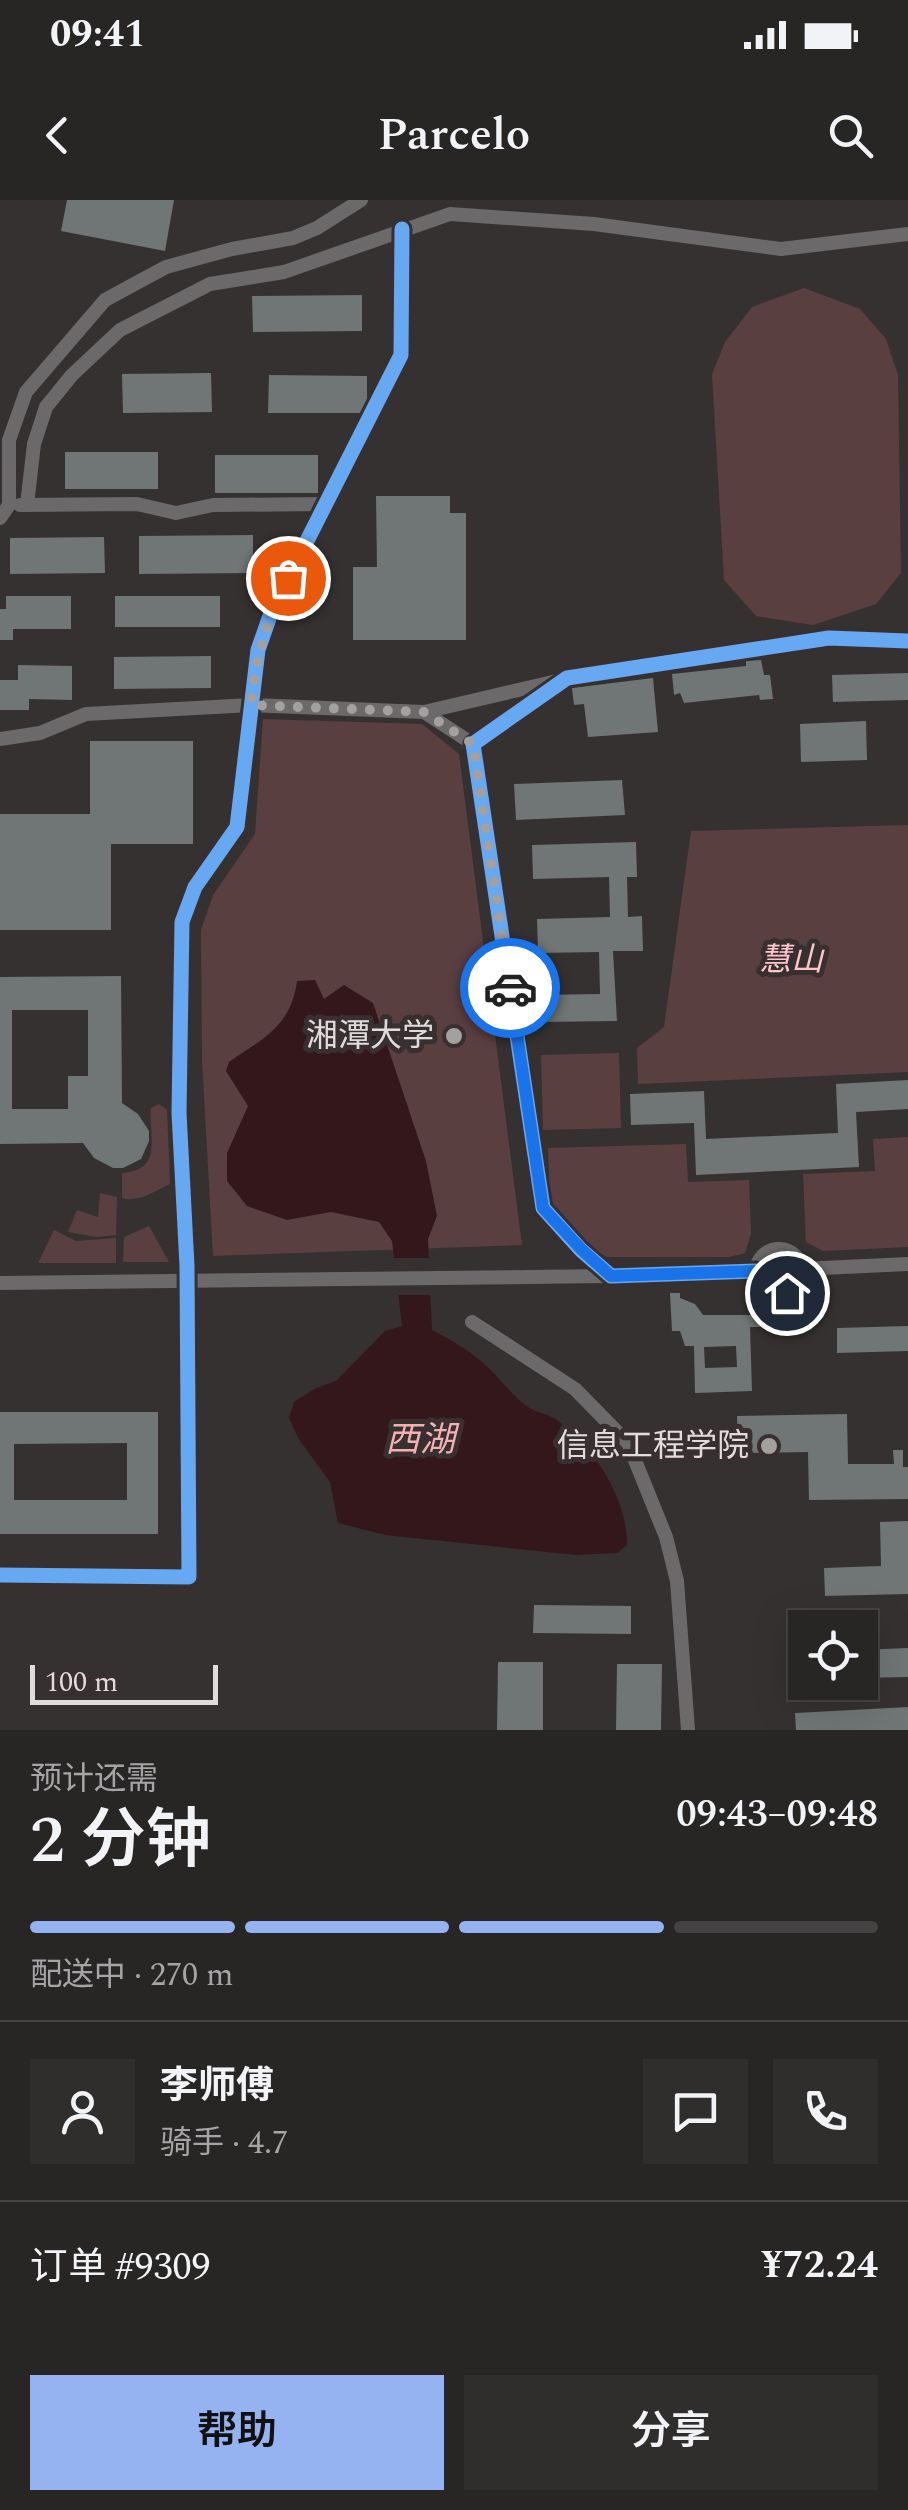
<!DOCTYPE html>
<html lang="zh">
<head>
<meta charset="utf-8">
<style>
	body { margin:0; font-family:Spectral,"Noto Sans SC",serif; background:#302d2d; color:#f1f3f6; height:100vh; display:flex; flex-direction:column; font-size:38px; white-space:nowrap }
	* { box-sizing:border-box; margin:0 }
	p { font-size:32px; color:#a5a5a7 }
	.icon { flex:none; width:55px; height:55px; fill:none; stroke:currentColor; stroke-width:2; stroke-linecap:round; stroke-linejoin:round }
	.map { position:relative; height:1530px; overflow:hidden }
	.sheet { display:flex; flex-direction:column; background:#282525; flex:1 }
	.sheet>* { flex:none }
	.controls { position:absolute; left:788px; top:1410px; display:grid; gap:20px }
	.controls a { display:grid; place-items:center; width:90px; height:90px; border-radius:0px; background:#282525; box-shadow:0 10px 40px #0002,0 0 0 2px #444242; font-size:50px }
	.scale { position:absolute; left:30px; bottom:25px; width:188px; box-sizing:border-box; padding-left:10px; border:5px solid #e1dcdc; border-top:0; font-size:28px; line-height:35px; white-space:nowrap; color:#e1dcdc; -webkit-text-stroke:8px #372f30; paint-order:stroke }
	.pin { position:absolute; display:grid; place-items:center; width:85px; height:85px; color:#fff; margin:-42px; border:5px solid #fff; border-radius:50%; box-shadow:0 2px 10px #0007 }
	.courier { position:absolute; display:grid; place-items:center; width:100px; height:100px; margin:-50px; border:8px solid #1a73e8; border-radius:50%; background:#fff; color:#222; box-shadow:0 2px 12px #0007 }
	.summary em { font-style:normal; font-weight:600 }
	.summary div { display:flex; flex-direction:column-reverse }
	.summary { display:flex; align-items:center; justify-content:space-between; height:170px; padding:0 30px }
	h1 { font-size:65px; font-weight:600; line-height:75px }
	.bar { display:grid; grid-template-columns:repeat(4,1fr); gap:15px 10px; align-content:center; height:120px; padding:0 30px }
	.bar i { height:12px; border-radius:8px; background:#444242 }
	.bar .selected { background:#95b2f1 }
	.bar p { grid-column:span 4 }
	.line { display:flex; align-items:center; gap:25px; padding:0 30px; border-top:2px solid #444242 }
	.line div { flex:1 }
	.round { display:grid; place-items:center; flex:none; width:105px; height:105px; border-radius:0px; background:#302d2d }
	.cta { display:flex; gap:20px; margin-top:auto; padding:20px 30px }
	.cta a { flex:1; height:115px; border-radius:0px; background:#95b2f1; color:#111; font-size:40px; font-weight:600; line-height:115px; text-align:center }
	.cta a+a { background:#302d2d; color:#f1f3f6 }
	.status { display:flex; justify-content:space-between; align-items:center; height:70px; padding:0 50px; background:#282525; direction:ltr }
	.status svg { height:28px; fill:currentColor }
	header { display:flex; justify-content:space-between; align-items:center; height:130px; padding:0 30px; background:#282525; font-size:45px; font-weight:600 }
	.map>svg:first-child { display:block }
	.green { fill:#5a3f41 }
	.water { fill:#34171a }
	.pier { fill:#353131 }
	.building { fill:#6f7675; fill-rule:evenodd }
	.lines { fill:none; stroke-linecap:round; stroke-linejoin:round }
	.minor { stroke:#6b6969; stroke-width:14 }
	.cycleway-casing { stroke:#372f30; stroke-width:21 }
	.cycleway { stroke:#66a8f1; stroke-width:15 }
	.done { stroke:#a5a0a0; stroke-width:10; stroke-dasharray:0 18 }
	.route { stroke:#1a73e8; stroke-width:12 }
	.poi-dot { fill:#a5a0a0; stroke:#372f30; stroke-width:4 }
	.labels { text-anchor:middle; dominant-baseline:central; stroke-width:10; stroke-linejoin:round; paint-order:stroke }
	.park-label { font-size:32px; font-style:italic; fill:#ffc6ca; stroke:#372f30 }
	.poi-label { font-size:32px; fill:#e1dcdc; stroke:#372f30; text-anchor:end }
	.water-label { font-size:35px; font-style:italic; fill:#f4afb5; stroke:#372f30 }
</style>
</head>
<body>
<div class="status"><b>09:41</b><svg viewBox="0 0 49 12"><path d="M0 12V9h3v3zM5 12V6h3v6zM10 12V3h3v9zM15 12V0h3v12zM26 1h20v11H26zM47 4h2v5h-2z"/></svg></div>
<header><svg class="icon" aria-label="back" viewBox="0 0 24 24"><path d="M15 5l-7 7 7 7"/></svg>Parcelo<svg class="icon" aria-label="search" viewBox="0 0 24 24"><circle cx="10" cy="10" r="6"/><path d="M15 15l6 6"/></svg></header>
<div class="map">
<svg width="908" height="1530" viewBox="0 0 908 1530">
	<rect width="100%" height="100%" fill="#353131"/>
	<g class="green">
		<path d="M804,88L860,109L886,139L898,175L901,373L876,404L813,425L756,416L724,380L712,174L725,142L752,107Z"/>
		<path d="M263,519L422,524L459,554L522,1045L213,1056L202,860L201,730L213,695L255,634Z"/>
		<path d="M908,625V872L638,884L637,848L664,827L691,631Z"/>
		<path d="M619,853L621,928L543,930L541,855Z"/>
		<path d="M159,904L167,910L170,984C155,991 138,1003 122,998V973C165,970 148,935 151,908Z"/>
		<path d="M908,937V1047L823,1051L806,1042L803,974L875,971L873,939Z"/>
		<path d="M686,944L688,982L749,980L751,1034L745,1053L729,1057H607L586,1046L550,1004L548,948Z"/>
		<path d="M100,993L117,997L116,1035L96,1037L68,1032L77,1010L98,1017Z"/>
		<path d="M149,1026L169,1062H123L124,1037Z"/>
		<path d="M54,1030L76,1041L116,1038V1063H38Z"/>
	</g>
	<path class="water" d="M315,780L324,799L344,785L373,803L426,961L437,1016L428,1039L432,1130C453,1141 472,1152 490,1169C502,1181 514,1198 528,1207C537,1213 549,1214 557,1220C595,1249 627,1297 627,1345L617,1353L576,1355L385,1335L338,1323L330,1282L298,1238L289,1218L294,1202L316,1188L336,1181L385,1131L402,1126L392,1041L379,1022L331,1012L287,1020L247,1006L227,981V953L248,906L226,871L229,862C264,838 291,826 297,781Z"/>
	<path class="pier" d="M389,1058H433L435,1095H394Z"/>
	<g class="building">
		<path d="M67,0H174L165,51L61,31Z"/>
		<path d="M362,95V131L253,132L252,96Z"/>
		<path d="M211,173L212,212L123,213L122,174Z"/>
		<path d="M269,175L367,176V199L360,213H268Z"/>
		<rect x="65" y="252" width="93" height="37"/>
		<rect x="215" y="255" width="103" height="38"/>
		<path d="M376,296H450V313H466V440H353V367H377Z"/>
		<path d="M253,335V373L139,374V336Z"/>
		<path d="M104,337L105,373L10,374V338Z"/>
		<path d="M6,396H71V429H13V440H0V409H6Z"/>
		<rect x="115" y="396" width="105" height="31"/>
		<path d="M211,456V488L114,489V457Z"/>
		<path d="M761,460L764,475H770L773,499L760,500L759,495L684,503L680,493L674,495L672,474L746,466V461Z"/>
		<path d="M18,465L72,466V500L29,499V510H0V480H18Z"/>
		<path d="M908,473V500L833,502L832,475Z"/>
		<path d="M653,478L658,532L588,537L584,504L574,505L572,488Z"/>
		<path d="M866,521L867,560L801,562L800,524Z"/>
		<path d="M90,541H193V644H111V730H0V614H90Z"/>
		<path d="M622,580L625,615L516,620L514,584Z"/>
		<path d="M636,642L637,677H627L628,717L642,716L643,751H613L617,821L538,822V795L600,794L599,752L538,753L537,719L610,717L609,677L533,679L532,645Z"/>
		<path d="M121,776L122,903L138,914L149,931V941L141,959L123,968H113L94,958L83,943L0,944V777ZM12,810H88V876H68V909H12Z"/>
		<path d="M908,880V909L856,912L859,967L696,975L694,923L631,925L630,894L704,891L706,939L838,933L836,884Z"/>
		<path d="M670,1093H680V1098L695,1104L703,1115H759L760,1127H750L752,1191L695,1193L694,1146H685L680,1131H672ZM736,1146L737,1167L705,1168L704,1147Z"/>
		<path d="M908,1126V1151L837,1153V1128Z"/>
		<path d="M0,1212H158V1334H0ZM127,1243V1300H14V1244Z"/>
		<path d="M847,1214L848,1264H894L893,1250H903V1267H908V1299L809,1300L808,1252L738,1253L737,1216Z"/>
		<path d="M908,1321V1394L825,1396L824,1368L881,1366L880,1322Z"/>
		<path d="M534,1405L631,1406V1434L533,1433Z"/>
		<path d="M908,1448V1477L860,1478V1450Z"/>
		<path d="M498,1462H543V1530H497Z"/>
		<path d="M617,1464H662L661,1530H616Z"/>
		<path d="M908,1507V1530H796L795,1513Z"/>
	</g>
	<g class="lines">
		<g class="minor">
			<path d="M20,305L137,304L176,313L213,305L327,304"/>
			<path d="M27,305L34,244L46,207L72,175L120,130L210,84L284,72L450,14L594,24L781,49L908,34"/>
			<path d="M0,318L9,305V240L26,192L105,100L166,67L232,49L293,38L317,28L361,0"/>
			<path d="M424,512L557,481"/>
			<path d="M0,539L40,533L86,514L251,505L424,512L473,544"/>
			<circle cx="779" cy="1072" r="23"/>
			<path d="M801,1069L908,1064"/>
			<path d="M756,1071L611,1076L581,1050L543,1008L473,544L567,478L829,438L908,441"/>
			<path d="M1,1083L611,1076"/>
			<path d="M472,1122L575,1189L628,1243L666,1337L677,1381L688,1530"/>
			<path d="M0,1375L189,1377L187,1066L179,913L182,722L195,687L237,627L258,450L272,410L401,155L402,29"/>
		</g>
		<defs>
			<g id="cycleway">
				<path d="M756,1071L611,1076L581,1050L543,1008L473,544L567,478L829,438L908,441"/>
				<path d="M0,1375L189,1377L187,1066L179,913L182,722L195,687L237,627L258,450L272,410L401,155L402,29"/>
			</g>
		</defs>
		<use href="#cycleway" class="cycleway-casing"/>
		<use href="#cycleway" class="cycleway"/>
	</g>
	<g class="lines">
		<path class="done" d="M288,378C265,423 257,456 251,505L424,512L473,544L510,788"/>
		<path class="route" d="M510,788L543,1008L582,1050L611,1076L756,1071L765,1090L787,1093"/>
	</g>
	<g class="poi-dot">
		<circle cx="454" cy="836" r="10"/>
		<circle cx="769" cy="1246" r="10"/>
	</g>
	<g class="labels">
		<g class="park-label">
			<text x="791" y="760">慧山</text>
		</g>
		<g class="poi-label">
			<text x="434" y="836">湘潭大学</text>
			<text x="749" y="1246">信息工程学院</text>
		</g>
		<g class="water-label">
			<text x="420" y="1240">西湖</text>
		</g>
	</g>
</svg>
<div class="controls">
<a><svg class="icon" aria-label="locate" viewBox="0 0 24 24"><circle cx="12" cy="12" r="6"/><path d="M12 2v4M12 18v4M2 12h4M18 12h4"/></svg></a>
</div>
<div class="scale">100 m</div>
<div class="pin" style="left:288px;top:378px;background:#ea580c"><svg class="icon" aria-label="bag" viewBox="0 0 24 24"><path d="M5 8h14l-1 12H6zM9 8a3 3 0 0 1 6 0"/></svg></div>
<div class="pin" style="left:787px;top:1093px;background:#1f2937"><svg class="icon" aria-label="home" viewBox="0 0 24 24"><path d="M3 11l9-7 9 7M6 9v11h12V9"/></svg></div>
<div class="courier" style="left:510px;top:788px"><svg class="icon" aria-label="car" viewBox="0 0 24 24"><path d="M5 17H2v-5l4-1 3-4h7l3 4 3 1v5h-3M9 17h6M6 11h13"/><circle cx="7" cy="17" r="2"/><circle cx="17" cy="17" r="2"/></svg></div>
</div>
<section class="sheet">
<div class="summary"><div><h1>2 分钟</h1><p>预计还需</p></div><em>09:43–09:48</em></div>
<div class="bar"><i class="selected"></i><i class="selected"></i><i class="selected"></i><i></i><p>配送中 · 270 m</p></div>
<div class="line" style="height:180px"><a class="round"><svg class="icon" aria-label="person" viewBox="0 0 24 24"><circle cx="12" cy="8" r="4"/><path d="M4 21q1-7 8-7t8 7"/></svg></a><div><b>李师傅</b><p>骑手 · 4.7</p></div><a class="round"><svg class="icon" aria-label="chat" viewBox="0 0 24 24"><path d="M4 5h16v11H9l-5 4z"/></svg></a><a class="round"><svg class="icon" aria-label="phone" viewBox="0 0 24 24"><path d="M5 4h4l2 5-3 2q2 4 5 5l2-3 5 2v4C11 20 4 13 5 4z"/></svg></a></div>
<div class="line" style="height:130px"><div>订单 #9309</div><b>¥72.24</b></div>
<div class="cta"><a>帮助</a><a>分享</a></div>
</section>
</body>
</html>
